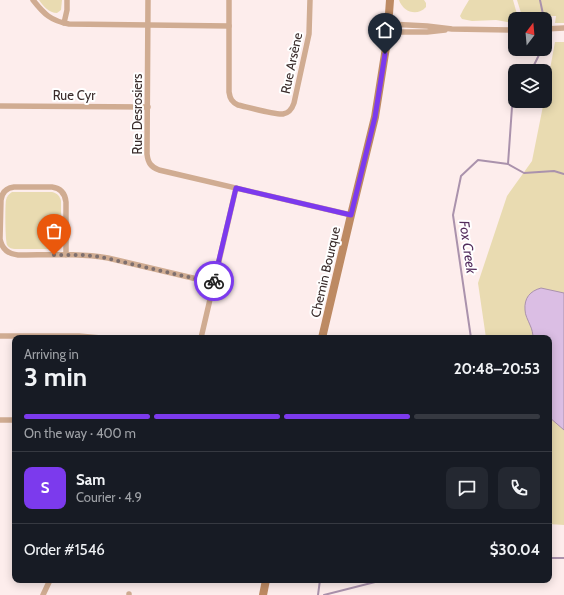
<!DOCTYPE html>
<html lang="en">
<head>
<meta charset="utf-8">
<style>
	body { margin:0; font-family:Cabin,sans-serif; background:#242831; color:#f1f3f6; height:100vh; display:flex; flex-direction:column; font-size:15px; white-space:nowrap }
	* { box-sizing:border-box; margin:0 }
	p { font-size:13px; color:#9ea1a6 }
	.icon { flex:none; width:22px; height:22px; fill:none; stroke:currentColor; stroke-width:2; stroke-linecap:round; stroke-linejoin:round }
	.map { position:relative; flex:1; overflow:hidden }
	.sheet { position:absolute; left:12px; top:335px; width:540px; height:248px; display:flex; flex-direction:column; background:#171b24; border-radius:8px; box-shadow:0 2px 10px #0003 }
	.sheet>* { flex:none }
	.needle { width:26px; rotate:16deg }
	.controls { position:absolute; left:508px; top:12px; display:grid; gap:8px }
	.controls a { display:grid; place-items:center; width:44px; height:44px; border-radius:8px; background:#171b24; box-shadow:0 2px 10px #0003; font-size:20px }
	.pin { position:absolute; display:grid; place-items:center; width:34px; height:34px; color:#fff; margin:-41px -17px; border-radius:50% 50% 50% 0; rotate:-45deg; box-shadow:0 0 4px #0007 }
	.pin .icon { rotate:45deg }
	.courier { position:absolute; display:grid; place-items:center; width:40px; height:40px; margin:-20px; border:3px solid #7c3aed; border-radius:50%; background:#fff; color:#222; box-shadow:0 1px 5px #0007 }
	.summary em { font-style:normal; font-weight:800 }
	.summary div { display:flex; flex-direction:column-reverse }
	.summary { display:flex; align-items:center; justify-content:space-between; height:68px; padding:0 12px }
	h1 { font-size:26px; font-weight:800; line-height:30px }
	.bar { display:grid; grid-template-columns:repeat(4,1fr); gap:6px 4px; align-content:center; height:48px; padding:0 12px }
	.bar i { height:5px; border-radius:3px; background:#363941 }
	.bar .on { background:#7c3aed }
	.bar p { grid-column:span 4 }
	.line { display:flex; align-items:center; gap:10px; padding:0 12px; border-top:1px solid #363941 }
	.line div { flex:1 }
	.round { display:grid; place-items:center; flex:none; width:42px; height:42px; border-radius:8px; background:#242831 }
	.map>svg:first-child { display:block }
	.green { fill:#e9dbb1 }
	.water { fill:#dbbee4; stroke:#aa92ac }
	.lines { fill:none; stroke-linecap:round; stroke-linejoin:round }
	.stream { stroke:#aa92ac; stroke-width:2 }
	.street { stroke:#d0ac92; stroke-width:5.5 }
	.secondary { stroke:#bd8a63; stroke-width:8 }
	.done { stroke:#7e6f6e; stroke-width:4; stroke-dasharray:0 7.2 }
	.route { stroke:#7c3aed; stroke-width:5 }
	.labels { text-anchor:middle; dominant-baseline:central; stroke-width:4; stroke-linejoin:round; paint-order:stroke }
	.street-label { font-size:13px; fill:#392b2a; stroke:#fff }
	.water-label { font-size:14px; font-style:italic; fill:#522c5c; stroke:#fff }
</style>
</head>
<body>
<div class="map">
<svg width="564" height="595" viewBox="0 0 564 595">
	<rect width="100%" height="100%" fill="#fdedec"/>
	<g class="green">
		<path d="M39,0H62L61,10L57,13C49,13 43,6 39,0Z"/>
		<path d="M399,0H424L426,3V7C417,17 403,12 399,0Z"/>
		<path d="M469,0H513L517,14V19H515V22L513,23L496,20L472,21L462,19L460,16L463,10Z"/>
		<path d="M517,0H564V23H555L556,16H543L535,19H523L522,16Z"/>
		<path d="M555,42H564V525L549,524V338H486L478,283L507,196L532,161L544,101H545V96Z"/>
		<path d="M12,192H52C57,193 60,196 61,201V244L59,248L55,249H15C12,249 9,248 7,245C5,240 5,205 6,200C7,196 9,194 12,192Z"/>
	</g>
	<path class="water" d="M541,288L564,293V430L549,417V338H533C533,334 532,329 530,325C528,320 525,315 525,310C524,298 530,291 541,288Z"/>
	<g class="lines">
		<g class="stream">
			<path d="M540,0L544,19"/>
			<path d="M531,71L542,49"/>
			<path d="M508,164L512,107L515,101"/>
			<path d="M471,338L453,215L461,176L478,160L508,164L524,173L554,171L564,174"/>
			<path d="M549,558H564"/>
			<path d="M318,595L320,580"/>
			<path d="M324,595L383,580"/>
		</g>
		<g class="street">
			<path d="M33,0C44,14 51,21 69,24L229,26"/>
			<path d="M148,0L147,154C148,163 151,167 159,170L351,215"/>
			<path d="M229,0V92C230,99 232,102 238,105C247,107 275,115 283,114C289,113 292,109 294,103L309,34L310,0"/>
			<path d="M64,23L67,10V0"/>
			<path d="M389,24L427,26L452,29L515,30"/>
			<path d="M545,29L564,28"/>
			<path d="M388,32H427L445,30"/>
			<path d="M0,106L148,107"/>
			<path d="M66,255V202C65,193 61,188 52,187H14C6,188 2,192 1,200L0,239C2,249 8,254 18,255C48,255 78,253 108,258L214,283"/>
			<path d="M0,336H79L101,338"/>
			<path d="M201,338L236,188"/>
			<path d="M0,420H15"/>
			<path d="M129,594V595"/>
			<path d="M43,595L50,580"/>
		</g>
		<g class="secondary">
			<path d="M322,338L351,215L375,117L387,41L390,0"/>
			<path d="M263,595L266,580"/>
		</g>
	</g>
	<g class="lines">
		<path class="done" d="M54,255H83L101,257L214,283V281"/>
		<path class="route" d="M214,281L236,188L351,215L375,117L385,54"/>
	</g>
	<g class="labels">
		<g class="street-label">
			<text transform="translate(291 63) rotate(-78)">Rue Arsène</text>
			<text x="74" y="95">Rue Cyr</text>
			<text transform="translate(137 114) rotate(-90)">Rue Desrosiers</text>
			<text transform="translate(325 272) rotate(-77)">Chemin Bourque</text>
		</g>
		<g class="water-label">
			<text transform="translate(468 247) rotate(82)">Fox Creek</text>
		</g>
	</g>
</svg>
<div class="controls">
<a><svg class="needle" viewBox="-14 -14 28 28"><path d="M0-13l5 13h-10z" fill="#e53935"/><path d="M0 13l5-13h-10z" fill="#9ea1a6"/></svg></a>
<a><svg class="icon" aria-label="layers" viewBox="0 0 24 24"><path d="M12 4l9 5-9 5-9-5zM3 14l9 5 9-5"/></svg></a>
</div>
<div class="pin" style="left:54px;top:255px;background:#ea580c"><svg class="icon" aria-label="bag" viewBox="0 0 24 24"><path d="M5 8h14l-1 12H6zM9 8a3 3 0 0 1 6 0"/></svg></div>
<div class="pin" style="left:385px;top:54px;background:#1f2937"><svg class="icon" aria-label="home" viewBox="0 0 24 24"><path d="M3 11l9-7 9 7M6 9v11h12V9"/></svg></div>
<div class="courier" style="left:214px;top:281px"><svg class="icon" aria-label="bike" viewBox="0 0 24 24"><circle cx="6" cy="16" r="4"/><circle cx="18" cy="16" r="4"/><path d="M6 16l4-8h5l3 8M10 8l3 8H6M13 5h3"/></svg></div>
<section class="sheet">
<div class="summary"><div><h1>3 min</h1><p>Arriving in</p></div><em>20:48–20:53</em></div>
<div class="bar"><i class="on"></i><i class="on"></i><i class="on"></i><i></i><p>On the way · 400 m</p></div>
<div class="line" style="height:72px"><b class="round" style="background:#7c3aed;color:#fff">S</b><div><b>Sam</b><p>Courier · 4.9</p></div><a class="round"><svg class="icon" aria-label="chat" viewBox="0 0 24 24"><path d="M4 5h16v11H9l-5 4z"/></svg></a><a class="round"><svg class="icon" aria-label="phone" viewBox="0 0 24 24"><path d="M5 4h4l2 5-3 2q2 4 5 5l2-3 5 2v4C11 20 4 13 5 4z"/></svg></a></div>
<div class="line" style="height:52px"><div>Order #1546</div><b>$30.04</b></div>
</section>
</div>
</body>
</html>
